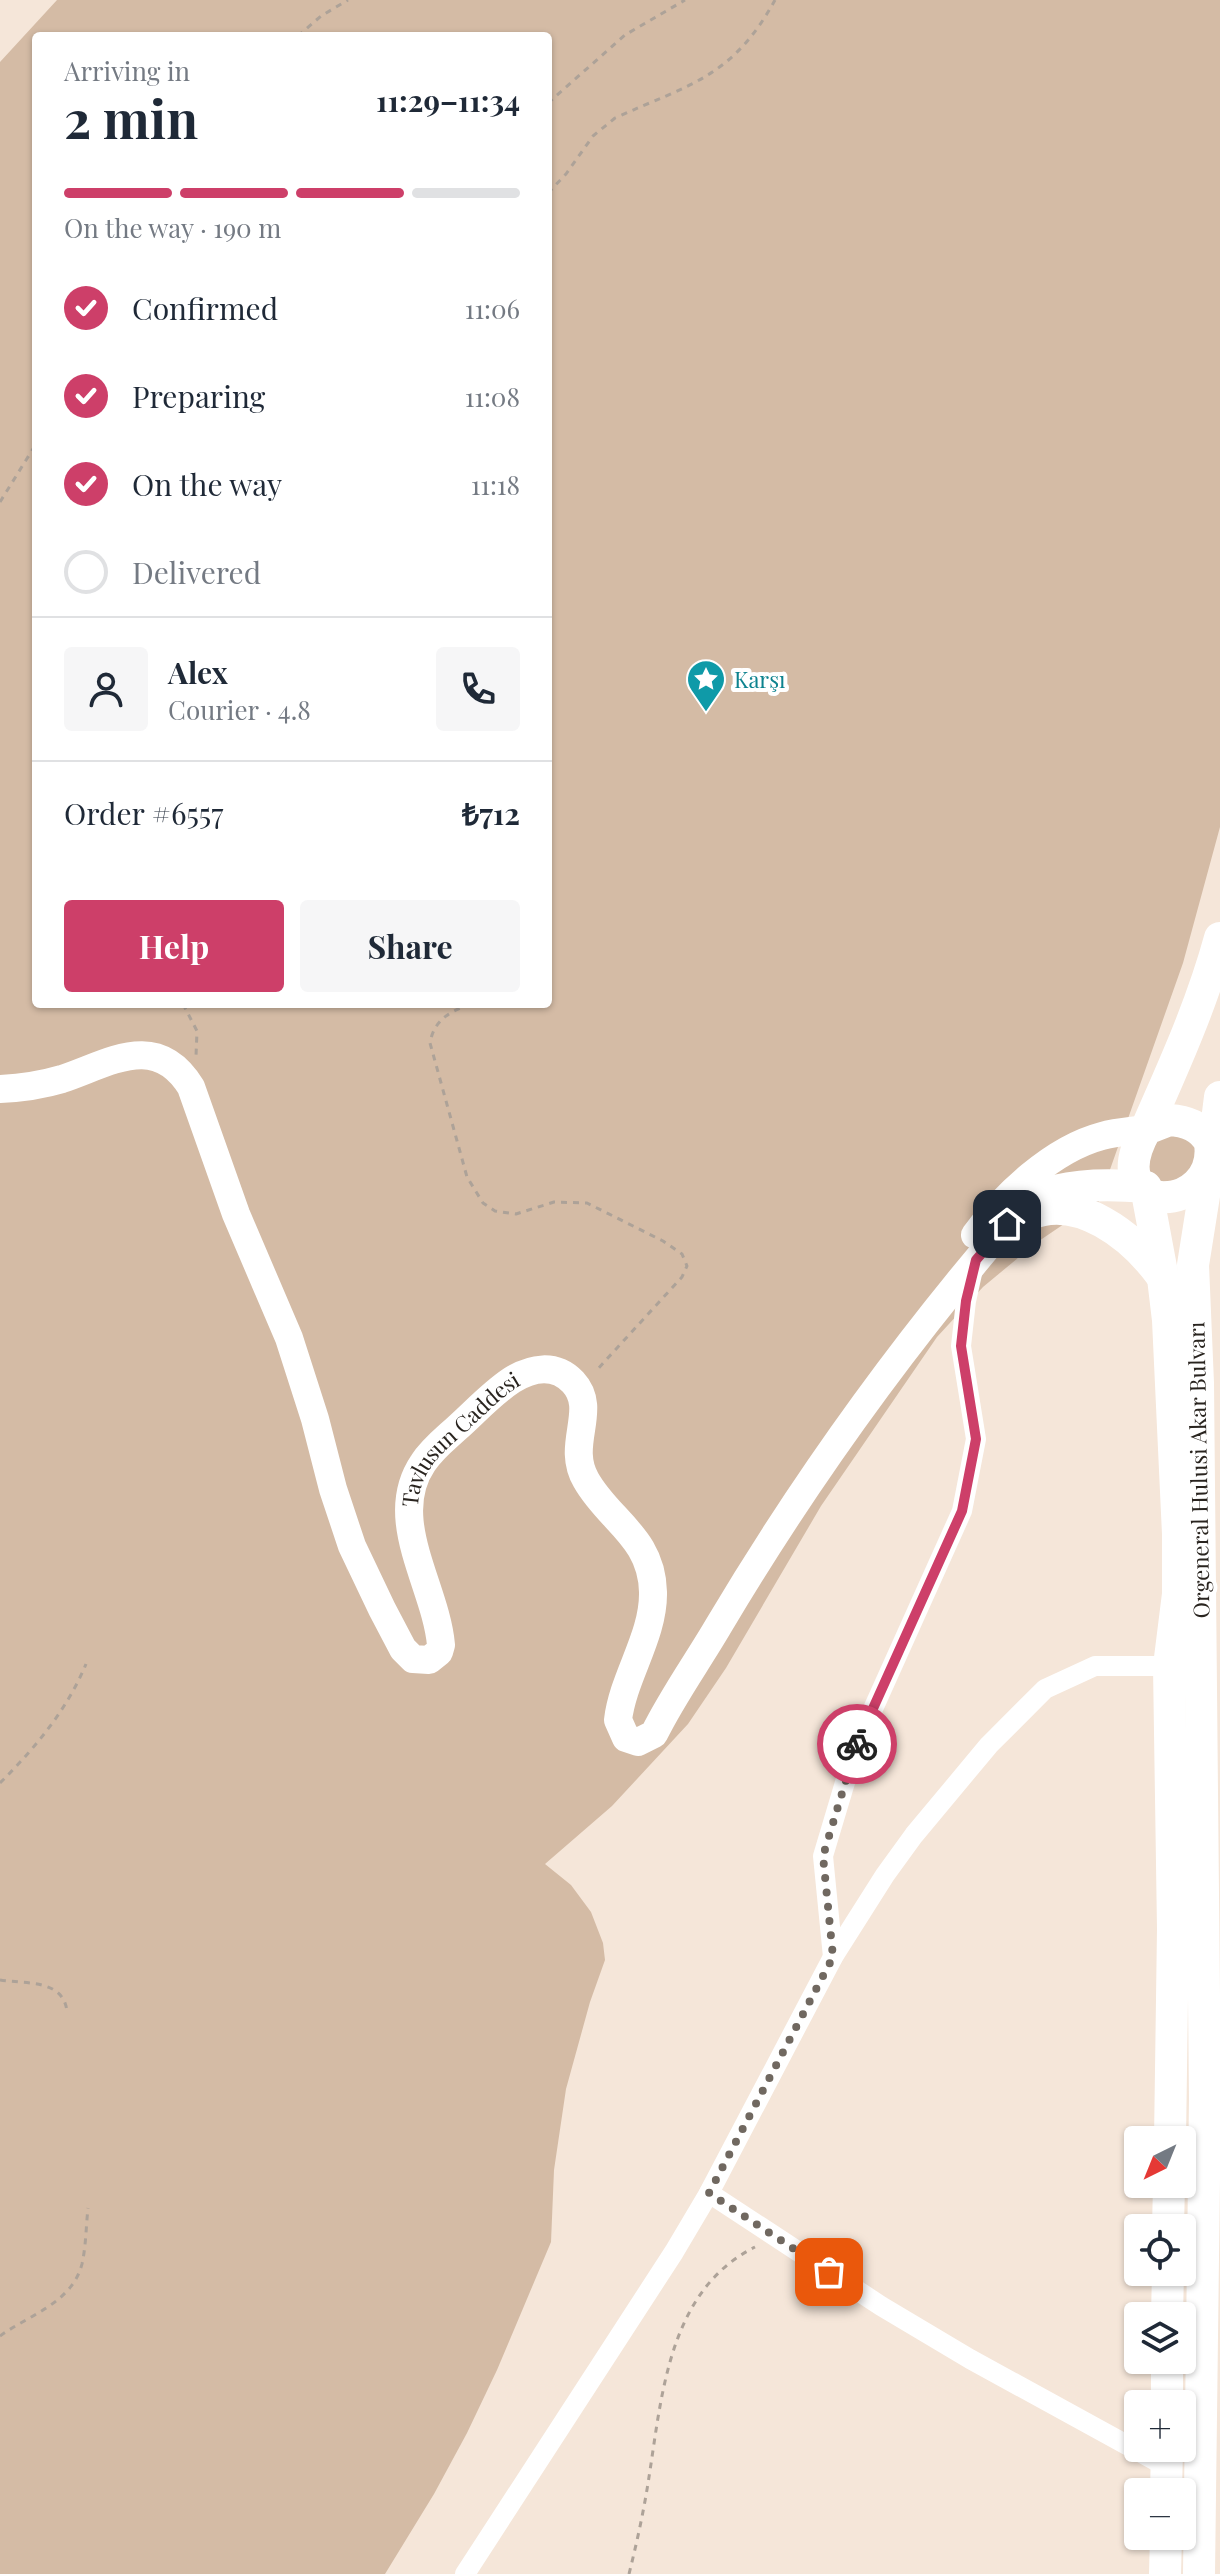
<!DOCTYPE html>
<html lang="en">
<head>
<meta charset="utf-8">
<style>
	body { margin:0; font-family:"Playfair Display",serif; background:#f6f6f7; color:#1f2937; height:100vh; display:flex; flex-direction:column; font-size:30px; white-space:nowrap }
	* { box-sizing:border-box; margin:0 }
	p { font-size:26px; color:#747a83 }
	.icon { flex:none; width:44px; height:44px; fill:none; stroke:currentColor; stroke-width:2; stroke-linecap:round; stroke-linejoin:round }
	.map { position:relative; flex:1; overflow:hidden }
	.sheet { position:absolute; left:32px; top:32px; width:520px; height:976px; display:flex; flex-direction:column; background:#fff; border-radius:8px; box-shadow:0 2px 6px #0004 }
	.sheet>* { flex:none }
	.needle { width:52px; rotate:223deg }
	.tools { position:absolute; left:1124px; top:2126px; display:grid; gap:16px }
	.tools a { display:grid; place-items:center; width:72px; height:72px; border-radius:8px; background:#fff; box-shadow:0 2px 6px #0004; font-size:40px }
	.pin { position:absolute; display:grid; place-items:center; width:68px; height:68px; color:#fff; margin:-34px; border-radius:16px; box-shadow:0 4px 12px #0006 }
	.courier { position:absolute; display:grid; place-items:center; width:80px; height:80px; margin:-40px; border:6px solid #cd3f69; border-radius:50%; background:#fff; color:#222; box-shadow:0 2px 10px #0007 }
	.overview em { font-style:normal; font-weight:700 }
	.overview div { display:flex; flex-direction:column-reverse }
	.overview { display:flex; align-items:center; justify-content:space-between; height:136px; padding:0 32px }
	h1 { font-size:52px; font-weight:700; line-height:60px }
	.bar { display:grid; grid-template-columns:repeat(4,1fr); gap:12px 8px; align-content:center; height:96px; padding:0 32px }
	.bar i { height:10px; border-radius:6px; background:#e0e1e3 }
	.bar .current { background:#cd3f69 }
	.bar p { grid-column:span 4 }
	.line { display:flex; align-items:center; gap:20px; padding:0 32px; border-top:2px solid #e0e1e3 }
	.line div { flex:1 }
	.round { display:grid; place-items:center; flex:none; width:84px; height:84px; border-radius:8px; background:#f6f6f7 }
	ol { padding:0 32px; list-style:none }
	li { display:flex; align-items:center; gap:24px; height:88px }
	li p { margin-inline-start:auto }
	li .icon { padding:8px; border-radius:50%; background:#cd3f69; color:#fff; stroke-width:4 }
	li:last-child { color:#747a83 }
	li i { width:44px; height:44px; border:4px solid #e0e1e3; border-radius:50% }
	.button { display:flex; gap:16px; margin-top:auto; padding:16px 32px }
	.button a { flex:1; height:92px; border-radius:8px; background:#cd3f69; color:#fff; font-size:32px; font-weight:700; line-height:92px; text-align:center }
	.button a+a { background:#f6f6f7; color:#1f2937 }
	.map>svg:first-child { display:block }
	.green { fill:#d4bba5; fill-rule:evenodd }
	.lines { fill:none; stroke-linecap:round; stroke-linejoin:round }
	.path { stroke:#ada298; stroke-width:3; stroke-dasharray:6 6; stroke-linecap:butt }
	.street { stroke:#fff; stroke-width:20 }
	.secondary { stroke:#fff; stroke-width:28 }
	.primary { stroke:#fff; stroke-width:32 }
	.done { stroke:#706860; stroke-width:8; stroke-dasharray:0 14.4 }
	.route { stroke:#cd3f69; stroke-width:10 }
	.labels { text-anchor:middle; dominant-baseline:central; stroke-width:8; stroke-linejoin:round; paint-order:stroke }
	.culture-label { font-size:22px; fill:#0d838f; stroke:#fff; text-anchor:start }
	.street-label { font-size:22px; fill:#29241f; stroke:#fff }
</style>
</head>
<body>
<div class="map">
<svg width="1220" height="2574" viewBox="0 0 1220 2574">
	<rect width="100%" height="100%" fill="#f5e6d9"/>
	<g class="green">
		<path d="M57,0H1220V827L1183,963L1089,1229L1064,1224L1036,1243L983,1287L937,1337L821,1506L726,1668L688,1724L612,1806L545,1864L571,1885L591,1912L603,1943L605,1960L590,2002L566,2089L554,2170L551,2242L497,2370L467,2433L434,2494L385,2574H0V62ZM36,36H548V1004H36Z"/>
		<path d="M1157,1130L1196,1137L1199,1177L1152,1183L1143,1145Z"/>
	</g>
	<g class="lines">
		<g class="path">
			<path d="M298,36L321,16L348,0"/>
			<path d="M548,103L625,35L685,0"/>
			<path d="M548,193L566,174L593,136L615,118C690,84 732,78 775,0"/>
			<path d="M0,502L36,444"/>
			<path d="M183,1004L197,1031L196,1056"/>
			<path d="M471,1004C450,1011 434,1020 430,1043L467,1177L483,1203L495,1211L516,1214L554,1202L587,1203L663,1241L682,1254L687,1266L682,1277L595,1372"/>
			<path d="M0,1783C35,1748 67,1710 86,1664"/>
			<path d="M0,1980C26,1984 64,1979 67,2012"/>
			<path d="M0,2336C29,2315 72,2303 82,2264C86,2246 86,2227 88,2208"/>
			<path d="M629,2574C637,2542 644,2510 649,2477C662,2394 669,2290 755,2247"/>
		</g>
		<g class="street">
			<path d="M833,1957L823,1856L855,1749L962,1511L976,1439L961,1346L966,1301L973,1269"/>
			<path d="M709,2193L881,2306L970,2359L1167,2467"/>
			<path d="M465,2574L674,2252L709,2193L833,1957L885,1875L914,1835L989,1745L1045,1689L1095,1666H1169"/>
		</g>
		<g class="secondary">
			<path id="s1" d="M0,1089C21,1088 42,1085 62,1079C108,1064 156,1030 191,1087L236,1214L289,1338L315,1419L333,1489L352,1546L382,1609L403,1649L413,1659L429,1660L439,1652L441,1645C436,1586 385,1519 423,1463C432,1449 445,1439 457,1428C475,1412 492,1393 512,1380C531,1368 555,1363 573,1382C599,1410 565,1444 586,1480C609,1521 652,1537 653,1592C654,1636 623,1677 618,1720L626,1738L638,1742L654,1734C672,1697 698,1661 719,1625C804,1482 899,1350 1007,1224"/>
			<path d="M975,1235C1004,1195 1053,1149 1102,1136C1116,1132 1132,1131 1146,1129"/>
		</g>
		<g class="primary">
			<path d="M1169,1120C1186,1121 1202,1126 1210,1143C1220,1215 1095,1220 1146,1129Z"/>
			<path d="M1146,1129C1174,1066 1202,1004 1220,938"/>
			<path d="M1213,1153L1220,1097"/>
			<path d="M1028,1215C1078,1192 1133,1237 1161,1275"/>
			<path d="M1007,1224C1012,1218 1018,1211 1024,1206C1052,1182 1111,1184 1146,1187L1163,1278L1168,1320L1178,1534V1594L1169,1666L1173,1929L1170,2140"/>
			<path d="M1168,2228L1169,2184"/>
			<path d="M1167,2316L1168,2272"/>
			<path d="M1167,2404V2360"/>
			<path d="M1166,2492L1167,2448"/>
			<path d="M1165,2574L1166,2536"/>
			<path d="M1199,2574L1205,2099L1198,1383L1193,1265L1206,1183"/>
		</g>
	</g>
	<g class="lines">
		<path class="done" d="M829,2272L709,2193L833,1957L823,1856L857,1744"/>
		<path class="route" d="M857,1744L962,1511L976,1439L961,1346L966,1301L976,1260L1007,1224"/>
	</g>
	<defs>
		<symbol id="sight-pin" viewBox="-11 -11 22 30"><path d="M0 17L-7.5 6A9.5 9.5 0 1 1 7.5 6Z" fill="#0f9aa8" stroke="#fff"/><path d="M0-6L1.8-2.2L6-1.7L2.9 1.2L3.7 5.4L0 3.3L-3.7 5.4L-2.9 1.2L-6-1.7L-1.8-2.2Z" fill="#fff"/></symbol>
	</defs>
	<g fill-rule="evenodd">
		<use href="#sight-pin" x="684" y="657" width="44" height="60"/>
	</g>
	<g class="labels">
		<g class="culture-label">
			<text x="734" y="679">Karşı</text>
		</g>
		<g class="street-label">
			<text stroke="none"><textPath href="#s1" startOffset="1090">Tavlusun Caddesi</textPath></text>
			<text transform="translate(1198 1470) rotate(-91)">Orgeneral Hulusi Akar Bulvarı</text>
		</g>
	</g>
</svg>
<div class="tools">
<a><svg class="needle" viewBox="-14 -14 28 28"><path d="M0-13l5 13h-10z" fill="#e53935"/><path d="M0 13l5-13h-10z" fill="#747a83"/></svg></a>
<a><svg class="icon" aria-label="locate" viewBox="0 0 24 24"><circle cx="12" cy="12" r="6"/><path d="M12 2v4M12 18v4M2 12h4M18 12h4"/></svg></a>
<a><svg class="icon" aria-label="layers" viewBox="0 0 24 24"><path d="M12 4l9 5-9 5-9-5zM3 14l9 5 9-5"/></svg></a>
<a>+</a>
<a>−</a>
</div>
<div class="pin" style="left:829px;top:2272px;background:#ea580c"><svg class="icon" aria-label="bag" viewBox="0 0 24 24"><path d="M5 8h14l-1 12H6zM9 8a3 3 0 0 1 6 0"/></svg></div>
<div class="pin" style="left:1007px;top:1224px;background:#1f2937"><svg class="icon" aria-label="home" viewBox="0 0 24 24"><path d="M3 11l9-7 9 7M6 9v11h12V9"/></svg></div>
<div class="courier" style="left:857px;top:1744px"><svg class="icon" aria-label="bike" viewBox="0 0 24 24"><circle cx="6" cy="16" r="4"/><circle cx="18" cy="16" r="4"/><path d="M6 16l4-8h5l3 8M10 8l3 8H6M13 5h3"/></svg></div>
<section class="sheet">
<div class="overview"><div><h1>2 min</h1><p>Arriving in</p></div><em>11:29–11:34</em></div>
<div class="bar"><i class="current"></i><i class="current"></i><i class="current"></i><i></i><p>On the way · 190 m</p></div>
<ol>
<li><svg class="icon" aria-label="check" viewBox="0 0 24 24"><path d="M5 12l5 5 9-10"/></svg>Confirmed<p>11:06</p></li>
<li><svg class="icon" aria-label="check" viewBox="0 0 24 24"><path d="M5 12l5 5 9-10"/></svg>Preparing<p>11:08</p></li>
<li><svg class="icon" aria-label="check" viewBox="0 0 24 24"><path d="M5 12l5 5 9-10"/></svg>On the way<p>11:18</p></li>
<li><i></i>Delivered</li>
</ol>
<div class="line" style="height:144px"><a class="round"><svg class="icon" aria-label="person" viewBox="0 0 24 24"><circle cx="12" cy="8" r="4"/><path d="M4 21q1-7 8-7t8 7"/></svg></a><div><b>Alex</b><p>Courier · 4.8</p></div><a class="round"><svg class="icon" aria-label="phone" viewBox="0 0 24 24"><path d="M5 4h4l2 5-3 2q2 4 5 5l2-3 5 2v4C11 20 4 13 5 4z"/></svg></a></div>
<div class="line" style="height:104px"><div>Order #6557</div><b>₺712</b></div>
<div class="button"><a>Help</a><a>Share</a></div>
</section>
</div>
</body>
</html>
